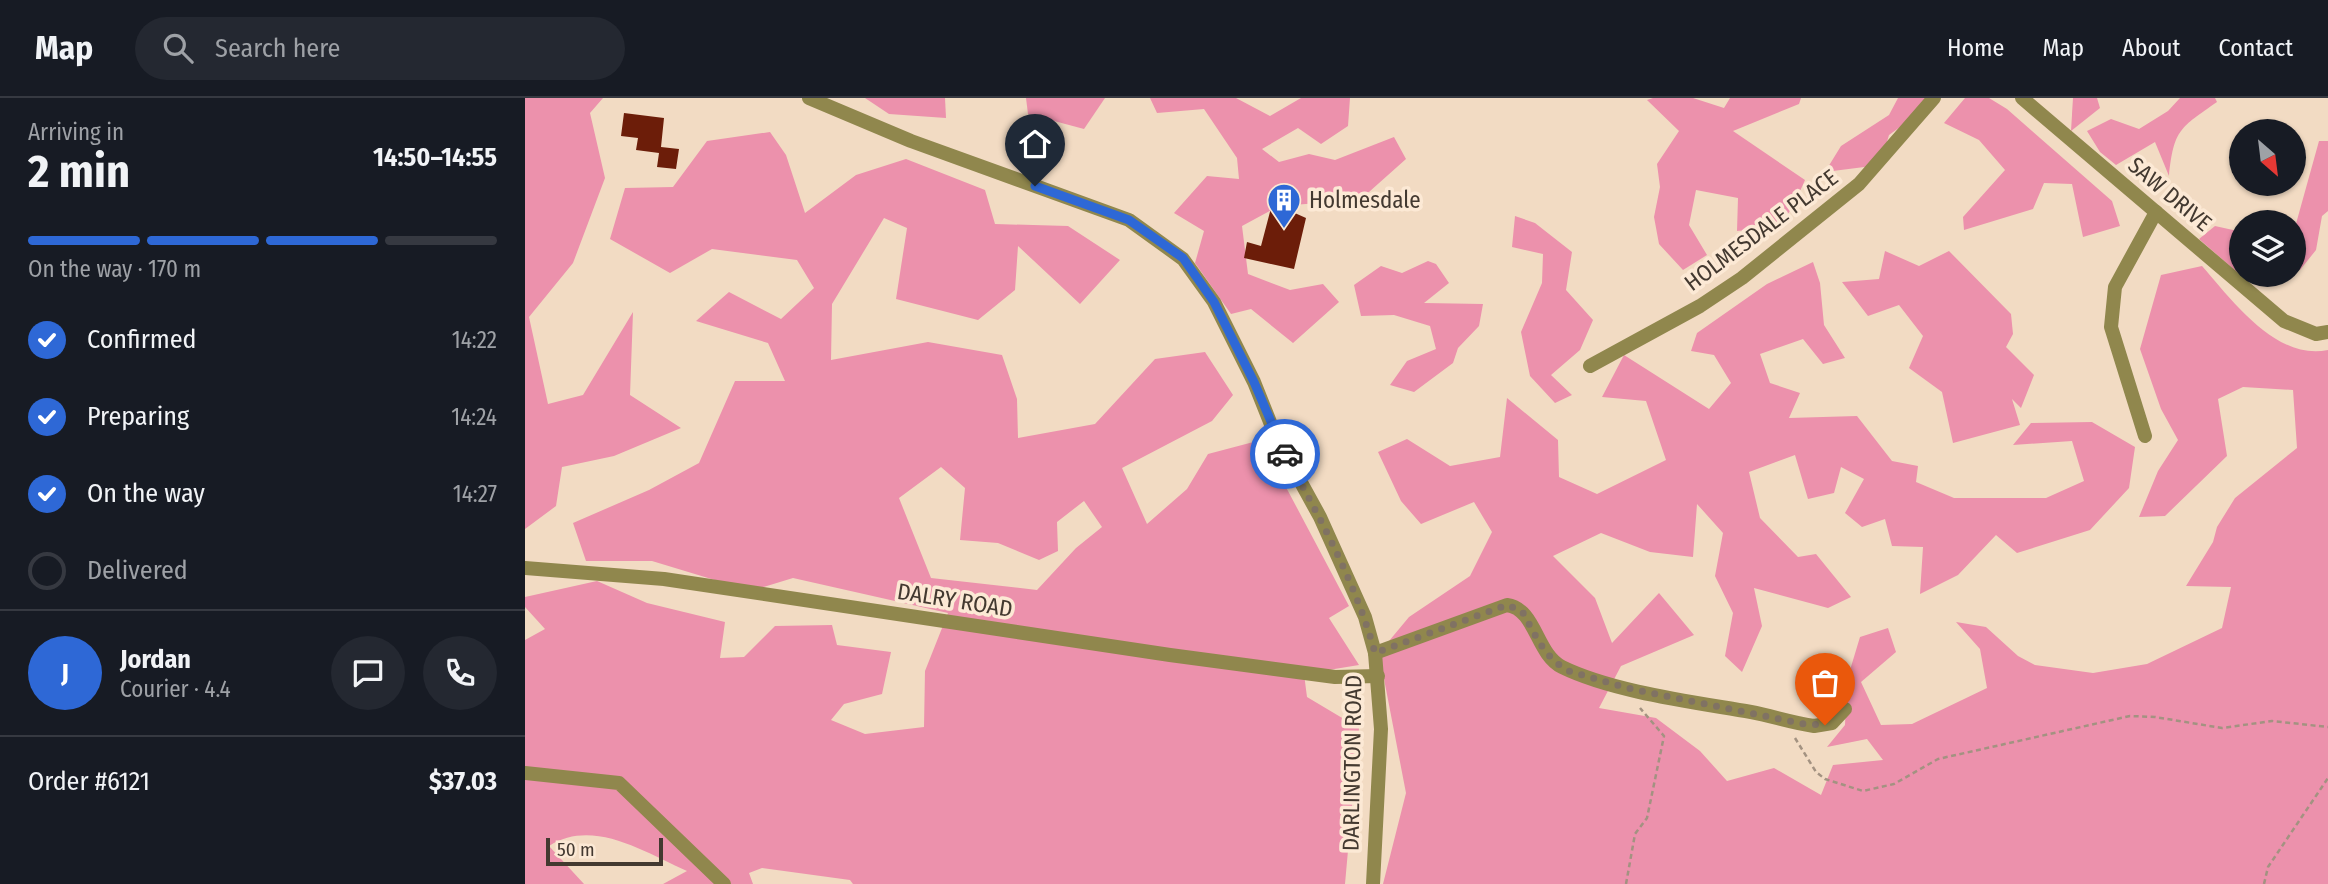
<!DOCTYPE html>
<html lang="en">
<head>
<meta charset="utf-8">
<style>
	body { margin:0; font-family:"Fira Sans Condensed",sans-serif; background:#242831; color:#f1f3f6; height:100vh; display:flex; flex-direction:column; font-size:26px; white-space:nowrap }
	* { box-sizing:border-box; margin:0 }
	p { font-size:23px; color:#9ea1a6 }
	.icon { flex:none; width:38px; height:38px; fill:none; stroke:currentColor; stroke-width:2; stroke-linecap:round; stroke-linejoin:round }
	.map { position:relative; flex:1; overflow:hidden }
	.drawer { display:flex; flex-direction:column; background:#171b24; width:525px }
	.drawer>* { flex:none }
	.needle { width:46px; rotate:152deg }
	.controls { position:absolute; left:1704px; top:21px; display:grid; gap:14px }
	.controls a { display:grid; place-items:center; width:77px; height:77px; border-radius:50%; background:#171b24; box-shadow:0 2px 5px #0004; font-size:35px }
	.scale { position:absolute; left:21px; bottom:18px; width:117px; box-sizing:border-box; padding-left:7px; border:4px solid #433930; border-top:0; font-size:19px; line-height:24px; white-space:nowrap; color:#433930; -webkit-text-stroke:5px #fce9d5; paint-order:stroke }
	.pin { position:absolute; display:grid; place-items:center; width:60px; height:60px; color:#fff; margin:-72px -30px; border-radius:50% 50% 50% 0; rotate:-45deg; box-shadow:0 0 7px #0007 }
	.pin .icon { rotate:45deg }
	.courier { position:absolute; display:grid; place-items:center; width:70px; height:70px; margin:-35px; border:5px solid #2e68d6; border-radius:50%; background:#fff; color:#222; box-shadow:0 2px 9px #0007 }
	.summary em { font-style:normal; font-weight:700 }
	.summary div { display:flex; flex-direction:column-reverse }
	.summary { display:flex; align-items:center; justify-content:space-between; height:119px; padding:0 28px }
	h1 { font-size:46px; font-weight:700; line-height:52px }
	.bar { display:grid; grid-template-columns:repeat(4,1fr); gap:10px 7px; align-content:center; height:84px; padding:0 28px }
	.bar i { height:9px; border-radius:5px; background:#363941 }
	.bar .active { background:#2e68d6 }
	.bar p { grid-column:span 4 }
	.line { display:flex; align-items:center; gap:18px; padding:0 28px; border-top:2px solid #363941 }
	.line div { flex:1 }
	.round { display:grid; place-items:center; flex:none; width:74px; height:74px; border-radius:37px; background:#242831 }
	ol { padding:0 28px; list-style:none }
	li { display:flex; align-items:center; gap:21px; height:77px }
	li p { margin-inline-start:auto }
	li .icon { padding:7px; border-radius:50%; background:#2e68d6; color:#fff; stroke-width:4 }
	li:last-child { color:#9ea1a6 }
	li i { width:38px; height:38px; border:4px solid #363941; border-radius:50% }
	header { display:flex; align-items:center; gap:42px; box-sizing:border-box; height:98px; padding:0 35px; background:#171b24; border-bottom:2px solid #363941 }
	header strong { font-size:33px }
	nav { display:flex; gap:38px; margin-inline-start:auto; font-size:24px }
	.search { width:490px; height:63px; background:#242831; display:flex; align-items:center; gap:18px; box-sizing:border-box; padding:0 24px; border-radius:38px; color:#9ea1a6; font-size:26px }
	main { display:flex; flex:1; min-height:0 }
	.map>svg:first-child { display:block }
	.green { fill:#ec91ac; fill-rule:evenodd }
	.building { fill:#6c1d09 }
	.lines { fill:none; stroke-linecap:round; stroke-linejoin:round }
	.path { stroke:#a39281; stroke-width:2.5; stroke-dasharray:5 3.5; stroke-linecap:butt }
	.minor { stroke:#90874d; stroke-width:14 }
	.tertiary { stroke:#90874d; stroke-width:14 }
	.done { stroke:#807263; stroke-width:7; stroke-dasharray:0 12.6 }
	.route { stroke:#2e68d6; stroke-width:9 }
	.labels { text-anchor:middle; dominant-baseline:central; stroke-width:7; stroke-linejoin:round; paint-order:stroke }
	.street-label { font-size:23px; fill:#433930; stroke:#fce9d5 }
	.poi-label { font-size:23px; fill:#433930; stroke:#fce9d5; text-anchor:start }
</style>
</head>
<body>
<header>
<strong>Map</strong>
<div class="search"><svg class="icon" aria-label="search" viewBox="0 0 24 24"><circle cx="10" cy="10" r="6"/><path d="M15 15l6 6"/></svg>Search here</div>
<nav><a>Home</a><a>Map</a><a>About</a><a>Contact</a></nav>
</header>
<main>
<section class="drawer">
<div class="summary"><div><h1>2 min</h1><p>Arriving in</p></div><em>14:50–14:55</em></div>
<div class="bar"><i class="active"></i><i class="active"></i><i class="active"></i><i></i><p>On the way · 170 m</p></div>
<ol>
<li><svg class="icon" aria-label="check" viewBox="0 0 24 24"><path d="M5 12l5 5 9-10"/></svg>Confirmed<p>14:22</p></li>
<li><svg class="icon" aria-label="check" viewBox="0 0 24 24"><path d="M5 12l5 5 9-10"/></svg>Preparing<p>14:24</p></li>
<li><svg class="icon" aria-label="check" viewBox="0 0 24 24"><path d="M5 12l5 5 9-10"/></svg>On the way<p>14:27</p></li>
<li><i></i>Delivered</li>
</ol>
<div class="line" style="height:126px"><b class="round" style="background:#2e68d6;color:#fff">J</b><div><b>Jordan</b><p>Courier · 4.4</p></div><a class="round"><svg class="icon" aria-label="chat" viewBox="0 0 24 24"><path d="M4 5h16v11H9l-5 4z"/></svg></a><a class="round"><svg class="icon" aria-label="phone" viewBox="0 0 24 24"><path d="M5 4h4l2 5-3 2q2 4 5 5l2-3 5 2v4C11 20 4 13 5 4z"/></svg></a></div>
<div class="line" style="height:91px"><div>Order #6121</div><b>$37.03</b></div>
</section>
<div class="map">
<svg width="1803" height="786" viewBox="0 0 1803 786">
	<rect width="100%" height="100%" fill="#f2dbc3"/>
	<g class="green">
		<path d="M0,0H78L65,15L80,80L48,165L4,219L23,306L58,297L108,214L105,297L156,330L89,358L37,369L31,408L0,431Z"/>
		<path d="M340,0H420L421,20L364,16Z"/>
		<path d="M501,0H580L559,31L503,16Z"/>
		<path d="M625,0H711L745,18L776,0H825L823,28L796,46L773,30L737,51L754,64L784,56L810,62L869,39L881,61L835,102L754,108L717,128L723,176L765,192L798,186L814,204L768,245L726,211L706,216L670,165L679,133L649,115L682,78L714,81L712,60L679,11L632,15Z"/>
		<path d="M1128,0H1168L1199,10L1205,0H1276L1274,6L1208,33L1280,82C1261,125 1260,129 1212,133L1213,100L1171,92L1164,127L1182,157L1158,172L1134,146L1129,119L1135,89L1132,66L1154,33L1122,2Z"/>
		<path d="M1373,0H1415L1364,37L1355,67L1300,74L1316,48L1364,17Z"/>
		<path d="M1440,0H1464L1482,11L1587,103L1595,128L1558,139L1547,86L1519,85L1508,111L1439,132L1438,119L1480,72L1454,42L1419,25Z"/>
		<path d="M1548,0H1572L1575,10L1546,33Z"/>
		<path d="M1655,0H1690L1692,4C1655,30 1649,31 1644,78L1630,44L1591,67L1575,54L1562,33L1586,21L1614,31L1643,13Z"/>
		<path d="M245,34L261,57L280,115L331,77L381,61L460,92L470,126L543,128L595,162L555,206L493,148L490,192L453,222L371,201L382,130L359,120L307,206L306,262L403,244L477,257L492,301L493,340L570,326L630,261L680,254L708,297L687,323L597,370L622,426L662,391L683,356L736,342L824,508L804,520L834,567L779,576L782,599L834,630L820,786H328L325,782L237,770L224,775L228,786H138L162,773C119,754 68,720 24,748L59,786H0V542L20,531L0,509V499L72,483L122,505L200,524L195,560L219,559L250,528L307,527L312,547L366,554L357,596L319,606L306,622L340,636L399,629L400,573L423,515L268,480L226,493L127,463H61L48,425L124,392L174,365L210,283H260L243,245L171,223L204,194L256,221L289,190L272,162L187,151L145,175L85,141L100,90L148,89L182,43ZM416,369L440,390L435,442L473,445L514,462L533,453L532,424L559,403L577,429L551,450L512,492L406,480L374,400Z"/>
		<path d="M1794,43H1803V113L1797,118L1791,152L1775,172L1769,169V133Z"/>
		<path d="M990,118L1010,125L1047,154L1041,192L1068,222L1055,252L1026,277L1047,297L1030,305L1005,278L996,234L1017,185L1018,156L987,149Z"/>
		<path d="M1690,128L1717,134V177H1724L1720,181L1674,141Z"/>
		<path d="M1360,153L1394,168L1424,153L1486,216L1488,236L1481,249L1509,277L1496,310L1487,301L1495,327L1428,345L1417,294L1384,270L1398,238L1374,207L1343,218L1317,184L1354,181Z"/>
		<path d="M903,163L911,166L924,185L899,205L958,206L954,228L933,250L928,265L889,294L865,287L882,263L911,251L905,228L869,217L836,218L829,187L856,168L877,175Z"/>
		<path d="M1288,164L1295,185L1299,227L1320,260L1298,266L1278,241L1235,256L1245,285L1275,295L1264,320L1332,318L1367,363L1393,368L1391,384L1429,400H1521L1559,383L1547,343L1488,347L1506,325L1567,324L1610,349L1604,390L1565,432L1492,455L1471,437L1433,477L1395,496L1398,449L1367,448L1360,421L1337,429L1320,415L1339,381L1316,369L1309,395L1283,401L1270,357L1224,374L1235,420L1273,459L1291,456L1326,499L1303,510L1229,490L1237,528L1217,574L1200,558L1208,515L1190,478L1198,435L1172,406L1168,459L1125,454L1076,435L1028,458L1070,500L1087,545L1134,495L1169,537L1096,568L1074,610L1131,620L1175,653L1202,683L1249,670L1296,697L1308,667L1358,662L1342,641L1302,649L1320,627L1322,582L1335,539L1363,530L1371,554L1336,584L1356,627L1387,626L1462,590L1455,551L1431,524L1461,529L1493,558L1510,567L1568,575L1622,566L1697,530L1706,489L1661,488L1688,444L1692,429L1710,400L1772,350L1768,292L1718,289L1693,301L1702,358L1640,418L1614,419L1633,373L1653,342L1636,311L1615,251L1636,177L1677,168C1707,202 1751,263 1803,252V786H858L881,695L854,555L884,519L945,478L967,434L949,404L896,426L876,403L853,354L882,341L925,368L975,359L982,300L1033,342L1034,379L1072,396L1141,362L1121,303L1077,299L1099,257L1184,311L1206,285L1189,257L1166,253L1172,235L1242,186Z"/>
	</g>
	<g class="building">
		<path d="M99,15L139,20L136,49L154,51L151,71L132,69L134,55L111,52L113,40L96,38Z"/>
		<path d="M746,110L763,112L781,120L769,171L719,160L722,144L736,148Z"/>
	</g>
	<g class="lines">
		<g class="path">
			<path d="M1270,640L1291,674L1300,681L1338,693L1369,686L1413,661L1605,618L1630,619L1697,630L1747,623L1803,629"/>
			<path d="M1101,786L1110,736L1122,720L1139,638L1115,610"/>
			<path d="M1739,786L1743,769L1803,680"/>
		</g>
		<g class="minor">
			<path d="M1497,0L1759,223L1791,236L1803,234"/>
			<path d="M1065,268L1175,208L1217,180L1334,86L1409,0"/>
			<path d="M1620,338L1586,229L1590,189L1631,114"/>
			<path d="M0,470L139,481L645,557L810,579L853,578"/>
			<path d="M850,555L982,507C1011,511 1011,556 1037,569C1088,594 1169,604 1226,614C1247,618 1268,625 1289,628L1307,625L1320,611"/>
			<path d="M0,675L94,685L199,786"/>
		</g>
		<path class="tertiary" d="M284,0L386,43L604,122L658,161L689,204L729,284L751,339L795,419L840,519L850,555L856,631L848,786"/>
	</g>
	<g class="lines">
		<path class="done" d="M760,356C795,420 831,485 850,555L982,507L997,513C1010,536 1019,560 1044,573L1102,590L1279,626L1300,627"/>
		<path class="route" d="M510,88L604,122L658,160L689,204L729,284L760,356"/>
	</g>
	<defs>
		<symbol id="building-pin" viewBox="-11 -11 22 30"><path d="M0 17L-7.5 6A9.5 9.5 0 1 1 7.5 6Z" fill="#2e68d6" stroke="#fce9d5"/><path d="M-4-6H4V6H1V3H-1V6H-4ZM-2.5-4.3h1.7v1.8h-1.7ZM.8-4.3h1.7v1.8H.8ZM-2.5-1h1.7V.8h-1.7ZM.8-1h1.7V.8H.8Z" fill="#fff"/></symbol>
	</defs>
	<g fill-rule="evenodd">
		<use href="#building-pin" x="740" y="83" width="38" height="52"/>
	</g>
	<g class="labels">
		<g class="street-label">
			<text transform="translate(1645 96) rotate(40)">SAW DRIVE</text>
			<text transform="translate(1236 132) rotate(-37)">HOLMESDALE PLACE</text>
			<text transform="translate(430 502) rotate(9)">DALRY ROAD</text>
			<text transform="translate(827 665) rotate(-89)">DARLINGTON ROAD</text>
		</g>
		<g class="poi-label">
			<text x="784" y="102">Holmesdale</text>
		</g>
	</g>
</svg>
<div class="controls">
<a><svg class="needle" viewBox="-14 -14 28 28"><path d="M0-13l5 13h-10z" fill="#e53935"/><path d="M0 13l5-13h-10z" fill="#9ea1a6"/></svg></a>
<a><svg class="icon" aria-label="layers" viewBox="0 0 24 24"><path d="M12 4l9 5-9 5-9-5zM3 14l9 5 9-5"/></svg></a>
</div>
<div class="scale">50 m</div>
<div class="pin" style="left:1300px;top:627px;background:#ea580c"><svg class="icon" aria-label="bag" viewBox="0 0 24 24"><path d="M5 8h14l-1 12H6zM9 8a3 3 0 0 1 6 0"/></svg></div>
<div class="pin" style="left:510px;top:88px;background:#1f2937"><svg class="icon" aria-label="home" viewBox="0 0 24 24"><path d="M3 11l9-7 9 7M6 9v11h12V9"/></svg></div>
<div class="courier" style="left:760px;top:356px"><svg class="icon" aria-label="car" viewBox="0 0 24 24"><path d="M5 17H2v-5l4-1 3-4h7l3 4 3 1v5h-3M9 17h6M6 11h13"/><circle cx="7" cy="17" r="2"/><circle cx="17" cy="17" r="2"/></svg></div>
</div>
</main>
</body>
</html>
